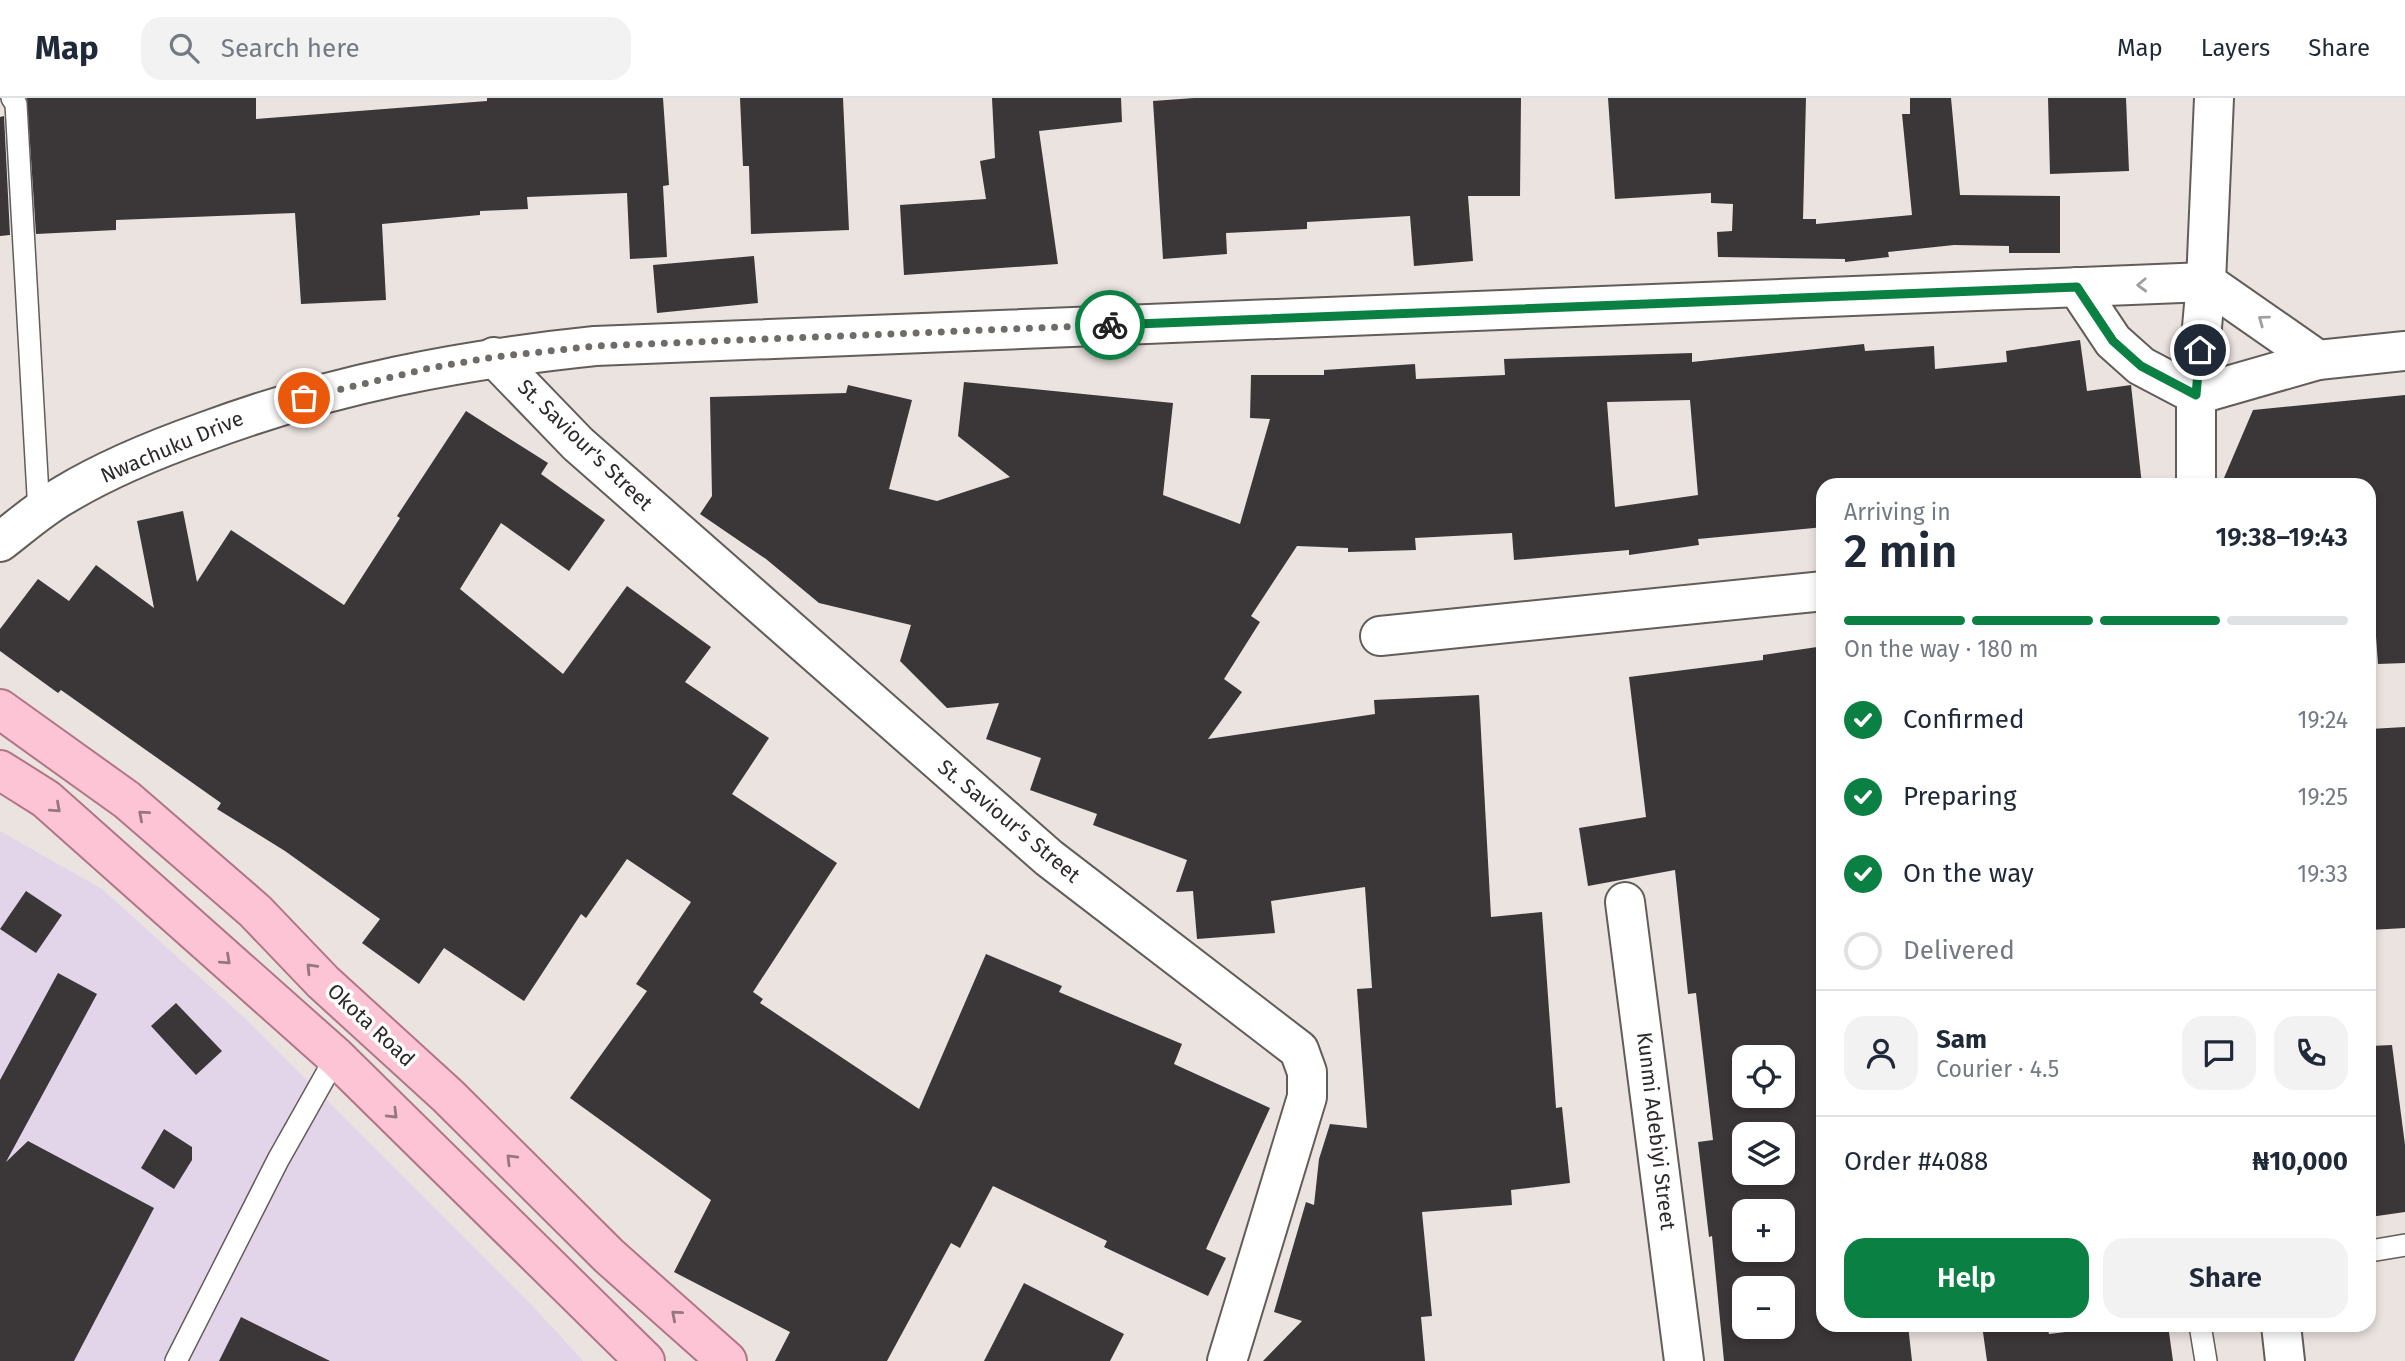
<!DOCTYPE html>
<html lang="en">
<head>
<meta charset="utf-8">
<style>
	body { margin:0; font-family:"Fira Sans",sans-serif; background:#f2f2f3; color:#1f2937; height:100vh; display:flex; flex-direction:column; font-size:26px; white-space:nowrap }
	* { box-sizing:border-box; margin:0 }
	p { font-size:23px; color:#747a83 }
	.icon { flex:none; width:38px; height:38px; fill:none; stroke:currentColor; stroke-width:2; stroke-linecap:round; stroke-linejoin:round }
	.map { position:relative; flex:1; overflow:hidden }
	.side { position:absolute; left:1816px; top:380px; width:560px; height:854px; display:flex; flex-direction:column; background:#fff; border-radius:21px; box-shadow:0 4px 10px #0003 }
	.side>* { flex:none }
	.controls { position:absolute; left:1732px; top:947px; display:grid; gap:14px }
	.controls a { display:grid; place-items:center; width:63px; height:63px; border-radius:14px; background:#fff; box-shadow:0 4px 10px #0003; font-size:35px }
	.pin { position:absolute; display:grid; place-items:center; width:60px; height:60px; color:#fff; margin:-30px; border:4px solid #fff; border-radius:50%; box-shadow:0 2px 7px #0007 }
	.courier { position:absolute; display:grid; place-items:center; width:70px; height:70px; margin:-35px; border:5px solid #0b8043; border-radius:50%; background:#fff; color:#222; box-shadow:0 2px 9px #0007 }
	.headline em { font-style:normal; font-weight:600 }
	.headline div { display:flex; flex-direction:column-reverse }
	.headline { display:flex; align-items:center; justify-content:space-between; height:119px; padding:0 28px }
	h1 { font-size:46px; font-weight:600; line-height:52px }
	.bar { display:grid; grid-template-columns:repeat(4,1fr); gap:10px 7px; align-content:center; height:84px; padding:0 28px }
	.bar i { height:9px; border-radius:5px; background:#e0e1e3 }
	.bar .selected { background:#0b8043 }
	.bar p { grid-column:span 4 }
	.line { display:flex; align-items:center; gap:18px; padding:0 28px; border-top:2px solid #e0e1e3 }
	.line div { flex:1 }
	.round { display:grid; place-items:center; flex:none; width:74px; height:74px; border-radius:21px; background:#f2f2f3 }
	ol { padding:0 28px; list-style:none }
	li { display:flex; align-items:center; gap:21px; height:77px }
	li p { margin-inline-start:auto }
	li .icon { padding:7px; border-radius:50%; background:#0b8043; color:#fff; stroke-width:4 }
	li:last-child { color:#747a83 }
	li i { width:38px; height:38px; border:4px solid #e0e1e3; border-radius:50% }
	.action { display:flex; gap:14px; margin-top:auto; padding:14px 28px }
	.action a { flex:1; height:80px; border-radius:21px; background:#0b8043; color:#fff; font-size:28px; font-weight:600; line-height:80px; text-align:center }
	.action a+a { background:#f2f2f3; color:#1f2937 }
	header { display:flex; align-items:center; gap:42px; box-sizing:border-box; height:98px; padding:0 35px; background:#fff; border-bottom:2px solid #e0e1e3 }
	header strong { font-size:33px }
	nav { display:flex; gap:38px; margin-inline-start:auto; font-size:24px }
	.search { width:490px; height:63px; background:#f2f2f3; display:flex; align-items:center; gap:18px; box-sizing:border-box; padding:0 24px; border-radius:21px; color:#747a83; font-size:26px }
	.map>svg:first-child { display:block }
	.industrial { fill:#e3d5e9 }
	.building { fill:#3b3638; fill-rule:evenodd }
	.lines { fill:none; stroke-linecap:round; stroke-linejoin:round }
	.lane-casing { stroke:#635d5a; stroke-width:24 }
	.street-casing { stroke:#635d5a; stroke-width:42 }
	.primary-casing { stroke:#b27587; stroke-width:42 }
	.lane { stroke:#fff; stroke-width:21 }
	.street { stroke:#fff; stroke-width:38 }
	.primary { stroke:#fcc4d5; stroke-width:38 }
	.oneway { stroke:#a09f9f }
	.oneway2 { stroke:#94777f }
	.done { stroke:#6f6b69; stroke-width:7; stroke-dasharray:0 12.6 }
	.route { stroke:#0b8043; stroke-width:9 }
	.labels { text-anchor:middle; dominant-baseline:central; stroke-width:7; stroke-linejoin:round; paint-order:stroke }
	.street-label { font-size:21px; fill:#2d2a29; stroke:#fff }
</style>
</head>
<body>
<header>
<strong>Map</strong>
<div class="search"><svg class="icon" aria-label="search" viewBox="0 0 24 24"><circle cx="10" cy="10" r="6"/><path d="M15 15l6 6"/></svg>Search here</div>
<nav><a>Map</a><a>Layers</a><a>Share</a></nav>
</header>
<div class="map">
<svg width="2405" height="1263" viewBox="0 0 2405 1263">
	<rect width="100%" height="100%" fill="#eae3e0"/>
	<path class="industrial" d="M0,733L102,791L247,922L528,1203L583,1263H0Z"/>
	<g class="building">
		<path d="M27,0H256V21L487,3V0H663L669,87L663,88L667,159L630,161L627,95L527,99L528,111L480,113V117L382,126L386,202L301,206L295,115L116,122V132L36,136Z"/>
		<path d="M740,0H843L849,132L751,136L749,68H743Z"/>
		<path d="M992,0H1121L1122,24L1039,33L1058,166L904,177L900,107L986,101L980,63L995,60Z"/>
		<path d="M1194,0H1521L1520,98H1468L1473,163L1414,168L1410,118L1307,124V131L1226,135L1227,156L1163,161L1153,3Z"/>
		<path d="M1608,0H1806L1803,121H1816V126L1912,117L1902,16H1910V0H1951L1960,97L2060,98V155H2009V148L1954,147L1888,154L1889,159L1845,164V161L1718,159L1717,134L1732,133L1733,106L1711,105V95L1615,101Z"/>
		<path d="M2048,0H2126L2129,73L2050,76Z"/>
		<path d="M4,18L10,137L0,138V19Z"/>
		<path d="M754,158L758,205L657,215L653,167Z"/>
		<path d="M2080,242L2087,293L2131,287L2142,387H1824V429L1698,441L1699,447L1629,457V452L1514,462L1512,435L1415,440L1416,452L1348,454V450L1297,448L1251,518L1260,524L1224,581L1242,594L1208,641L1375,616L1374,602L1479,597L1491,819L1542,814L1556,1010L1562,1009L1570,1085L1511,1092L1512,1107L1422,1114L1432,1218L1421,1219L1425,1263H1263L1302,1223L1274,1214L1306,1104L1314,1107L1319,1061L1330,1026L1367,1030L1357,891L1372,890L1365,789L1271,803L1275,835L1197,841L1193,793L1176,794L1187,762L1093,727L1097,716L1030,692L1041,660L986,641L999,605L947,610L900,563L911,527L819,505L766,461L700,416L712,398L710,299L846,295L848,287L912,302L889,391L937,403L1010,379L958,338L964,284L1173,305L1163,397L1240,426L1270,321L1250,320L1251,277H1324V272L1415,266L1416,281L1505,277L1504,261L1692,255V264L1864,246L1865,253L1934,248L1935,271L2007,264L2006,253ZM1690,302L1698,397L1615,409L1607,304Z"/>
		<path d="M2405,297V565L2378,566L2370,456V387H2221L2253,312Z"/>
		<path d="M466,313L548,365L541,376L605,422L569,473L501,425L460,491L563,576L627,488L711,549L685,584L769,640L732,696L837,765L753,894L763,901L760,905L919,1011L986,856L1062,888L1059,894L1182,946L1174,966L1270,1010L1206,1151L1226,1160L1208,1198L1104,1149L1107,1143L993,1088L960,1150L951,1145L887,1263H775L790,1234L674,1174L711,1102L570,1000L647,893L636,886L691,804L627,761L586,820L581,816L524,903L444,850L419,886L362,845L380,821L285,753L217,711L221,705L61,592L58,595L0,553V531L38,481L69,503L96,467L154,510L137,423L183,413L197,484L231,432L344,507L400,420L397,418Z"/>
		<path d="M1824,548V1227H1908L1912,1263H1724L1712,1138L1709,1139L1698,1044L1713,1042L1696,895L1688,896L1675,772L1588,788L1579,730L1646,719L1629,579L1763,562V557ZM1745,959H1783V998H1745ZM1745,1036H1783V1074H1745ZM1745,1113H1783V1152H1745ZM1745,1190H1783V1228H1745Z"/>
		<path d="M2405,629V830L2370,832V631Z"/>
		<path d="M26,793L62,817L36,855L0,831Z"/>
		<path d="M58,875L97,896L6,1064L28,1043L154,1110L74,1263H0V982Z"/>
		<path d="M176,905L222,953L196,977L151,928Z"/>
		<path d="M2392,947L2405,1047V1114L2370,1119V948Z"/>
		<path d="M164,1031L192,1049V1062L174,1091L141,1070Z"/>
		<path d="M1024,1185L1124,1236L1110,1263H984Z"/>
		<path d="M241,1219L330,1263H219Z"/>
		<path d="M1982,1227H2047L2049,1236L2125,1227H2168L2173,1263H1987Z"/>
	</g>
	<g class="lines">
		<defs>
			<g id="lane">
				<path d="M12,0L16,6L39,415"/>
				<path d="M2370,1153L2405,1147"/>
				<path d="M2200,1227L2206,1263"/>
				<path d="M176,1263L278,1062L336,959"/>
			</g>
			<g id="street">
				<path d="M2206,184L2318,262"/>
				<path d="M2077,189L2113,243L2141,268L2196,297"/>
				<path d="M494,259L578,346L1049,760L1299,952L1307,974V999L1227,1263"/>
				<path d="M2196,297L2318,262L2405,253"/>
				<path d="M2196,387V297L2206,184L2214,0"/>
				<path d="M0,444C21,428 41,410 64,397C107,371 156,351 204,334C333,286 459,262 595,248L2206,184"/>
				<path d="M1380,538L1824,493"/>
				<path d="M1625,804L1684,1263"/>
				<path d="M2281,1227L2285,1263"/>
			</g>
			<g id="primary">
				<path d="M0,611L127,702L255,813L323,884L448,998L609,1158L727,1263"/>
				<path d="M0,672L46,701L336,959L645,1263"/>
			</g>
		</defs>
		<use href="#lane" class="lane-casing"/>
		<use href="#street" class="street-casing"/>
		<use href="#primary" class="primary-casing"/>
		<use href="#lane" class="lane"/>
		<use href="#street" class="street"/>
		<use href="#primary" class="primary"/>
	</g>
	<defs><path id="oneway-chevron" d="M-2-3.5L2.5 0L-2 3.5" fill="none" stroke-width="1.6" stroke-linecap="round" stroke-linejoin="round" transform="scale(1.75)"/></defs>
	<g class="oneway">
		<use href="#oneway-chevron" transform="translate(2142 187) rotate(178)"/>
		<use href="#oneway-chevron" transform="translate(2263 222) rotate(-144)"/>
	</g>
	<g class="oneway2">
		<use href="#oneway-chevron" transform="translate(56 710) rotate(42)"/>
		<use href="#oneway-chevron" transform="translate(143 717) rotate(-139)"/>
		<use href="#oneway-chevron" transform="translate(226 862) rotate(42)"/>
		<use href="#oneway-chevron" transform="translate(311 870) rotate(-134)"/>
		<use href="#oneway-chevron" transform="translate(393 1016) rotate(45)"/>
		<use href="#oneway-chevron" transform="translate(511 1061) rotate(-135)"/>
		<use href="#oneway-chevron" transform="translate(676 1217) rotate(-139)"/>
	</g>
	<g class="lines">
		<path class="done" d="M304,300L430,270L494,259L595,248L1110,227"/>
		<path class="route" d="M1110,227L2077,189L2113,243L2141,268L2196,297L2200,252"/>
	</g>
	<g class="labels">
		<g class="street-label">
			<text transform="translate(585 347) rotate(44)">St. Saviour's Street</text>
			<text transform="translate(172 349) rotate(-23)">Nwachuku Drive</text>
			<text transform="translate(1009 723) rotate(40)">St. Saviour's Street</text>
			<text transform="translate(371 927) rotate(43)">Okota Road</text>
			<text transform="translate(1656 1033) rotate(83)">Kunmi Adebiyi Street</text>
		</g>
	</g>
</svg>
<div class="controls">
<a><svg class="icon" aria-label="locate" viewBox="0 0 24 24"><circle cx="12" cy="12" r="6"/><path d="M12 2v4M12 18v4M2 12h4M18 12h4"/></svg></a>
<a><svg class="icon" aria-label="layers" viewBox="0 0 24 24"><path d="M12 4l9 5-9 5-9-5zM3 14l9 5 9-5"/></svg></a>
<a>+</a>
<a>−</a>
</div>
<div class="pin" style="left:304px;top:300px;background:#ea580c"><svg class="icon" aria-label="bag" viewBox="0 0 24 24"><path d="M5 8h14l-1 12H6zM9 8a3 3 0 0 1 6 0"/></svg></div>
<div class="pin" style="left:2200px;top:252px;background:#1f2937"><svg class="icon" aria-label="home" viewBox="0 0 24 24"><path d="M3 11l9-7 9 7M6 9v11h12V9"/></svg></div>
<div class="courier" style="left:1110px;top:227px"><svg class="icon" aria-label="bike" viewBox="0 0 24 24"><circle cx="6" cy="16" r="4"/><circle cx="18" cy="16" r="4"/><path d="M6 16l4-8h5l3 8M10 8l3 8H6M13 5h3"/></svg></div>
<section class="side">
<div class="headline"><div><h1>2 min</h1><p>Arriving in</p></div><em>19:38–19:43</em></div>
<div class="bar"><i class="selected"></i><i class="selected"></i><i class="selected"></i><i></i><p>On the way · 180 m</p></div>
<ol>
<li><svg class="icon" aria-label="check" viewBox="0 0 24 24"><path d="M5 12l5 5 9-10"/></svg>Confirmed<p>19:24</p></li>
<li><svg class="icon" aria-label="check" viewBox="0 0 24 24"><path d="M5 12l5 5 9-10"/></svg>Preparing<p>19:25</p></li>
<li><svg class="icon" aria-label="check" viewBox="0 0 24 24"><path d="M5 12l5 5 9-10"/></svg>On the way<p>19:33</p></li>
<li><i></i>Delivered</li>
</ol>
<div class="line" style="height:126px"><a class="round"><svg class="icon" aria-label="person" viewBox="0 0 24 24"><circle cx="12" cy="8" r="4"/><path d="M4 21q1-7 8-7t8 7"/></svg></a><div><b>Sam</b><p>Courier · 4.5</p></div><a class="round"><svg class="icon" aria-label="chat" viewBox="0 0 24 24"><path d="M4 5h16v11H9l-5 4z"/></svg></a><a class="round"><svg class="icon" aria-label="phone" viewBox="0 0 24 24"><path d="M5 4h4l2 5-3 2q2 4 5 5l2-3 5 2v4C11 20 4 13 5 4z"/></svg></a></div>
<div class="line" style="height:91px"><div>Order #4088</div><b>₦10,000</b></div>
<div class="action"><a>Help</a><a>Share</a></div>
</section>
</div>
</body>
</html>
